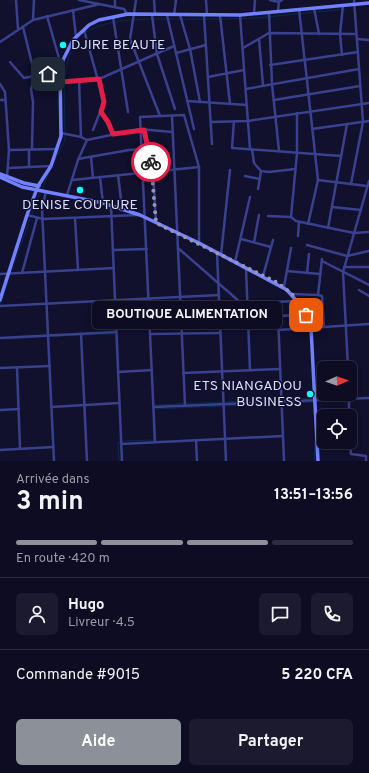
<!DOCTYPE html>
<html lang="fr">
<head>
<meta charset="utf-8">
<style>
	body { margin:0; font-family:Overpass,sans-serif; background:#1b1a2f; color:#f1f3f6; height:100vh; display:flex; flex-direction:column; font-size:15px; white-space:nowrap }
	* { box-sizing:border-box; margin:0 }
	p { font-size:13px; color:#9a9ba5 }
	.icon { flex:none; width:22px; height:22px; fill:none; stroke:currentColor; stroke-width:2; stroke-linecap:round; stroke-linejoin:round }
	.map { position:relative; height:461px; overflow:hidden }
	.drawer { display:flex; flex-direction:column; background:#0d0c22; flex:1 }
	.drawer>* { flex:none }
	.needle { width:26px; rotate:88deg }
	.fabs { position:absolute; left:317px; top:361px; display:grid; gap:8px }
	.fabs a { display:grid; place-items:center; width:40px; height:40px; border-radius:6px; background:#0d0c22; box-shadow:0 2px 6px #0003,0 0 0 1px #2d2c40; font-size:20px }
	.pin { position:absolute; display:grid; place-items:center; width:34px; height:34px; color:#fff; margin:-17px; border-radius:8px; box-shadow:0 2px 6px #0006 }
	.courier { position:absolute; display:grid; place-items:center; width:40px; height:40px; margin:-20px; border:3px solid #e11d48; border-radius:50%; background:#fff; color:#222; box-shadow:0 1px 5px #0007 }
	.bubble { position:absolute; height:28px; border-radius:6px; background:#0d0c22; box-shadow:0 2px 6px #0003,0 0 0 1px #2d2c40; font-size:13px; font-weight:700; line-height:28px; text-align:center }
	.overview em { font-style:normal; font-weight:700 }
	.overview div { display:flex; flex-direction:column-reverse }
	.overview { display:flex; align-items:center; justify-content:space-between; height:68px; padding:0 16px }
	h1 { font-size:26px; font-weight:700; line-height:30px }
	.bar { display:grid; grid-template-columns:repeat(4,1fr); gap:6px 4px; align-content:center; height:48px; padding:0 16px }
	.bar i { height:5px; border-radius:3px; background:#2d2c40 }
	.bar .active { background:#8c9099 }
	.bar p { grid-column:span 4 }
	.line { display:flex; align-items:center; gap:10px; padding:0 16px; border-top:1px solid #2d2c40 }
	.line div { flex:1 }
	.round { display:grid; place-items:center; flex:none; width:42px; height:42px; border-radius:6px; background:#1b1a2f }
	.button { display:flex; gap:8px; margin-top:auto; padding:8px 16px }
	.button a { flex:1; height:46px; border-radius:6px; background:#8c9099; color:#fff; font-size:16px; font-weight:700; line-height:46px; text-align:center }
	.button a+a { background:#1b1a2f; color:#f1f3f6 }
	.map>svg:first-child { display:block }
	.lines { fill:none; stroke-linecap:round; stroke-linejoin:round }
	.stream { stroke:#082a4e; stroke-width:1 }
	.street { stroke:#39408e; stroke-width:2.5 }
	.secondary { stroke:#7380ff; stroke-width:3.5 }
	.done { stroke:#9595b6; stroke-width:4; stroke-dasharray:0 7.2 }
	.route { stroke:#e11d48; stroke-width:5 }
	.poi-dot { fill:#08fffa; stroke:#11102d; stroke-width:1.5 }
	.labels { text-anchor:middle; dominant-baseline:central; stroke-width:3; stroke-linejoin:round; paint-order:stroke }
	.poi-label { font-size:14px; fill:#dcdcff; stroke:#11102d; text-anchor:start }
</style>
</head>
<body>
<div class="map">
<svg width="369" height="461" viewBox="0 0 369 461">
	<rect width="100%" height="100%" fill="#11102d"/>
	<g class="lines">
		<g class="stream">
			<path d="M154,19H219"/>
			<path d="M222,19L257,18L345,9"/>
			<path d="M81,34C105,21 125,20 151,19"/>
			<path d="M64,80L69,56L78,38"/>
			<path d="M64,83L65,132"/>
			<path d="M54,162L65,140V135"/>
			<path d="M42,189L50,170"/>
			<path d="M11,272L40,192"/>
			<path d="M0,306L10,275"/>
			<path d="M82,335L115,334"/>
			<path d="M5,339L79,335"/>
			<path d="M317,398L348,397"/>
			<path d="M283,399L314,398"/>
			<path d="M225,402L280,400"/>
			<path d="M155,405L222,402"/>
			<path d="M155,409L314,402"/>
			<path d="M123,441L154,440L153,426"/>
			<path d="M119,461L118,442H120"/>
			<path d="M314,461L315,437"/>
		</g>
		<g class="street">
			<path d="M16,0L18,29"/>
			<path d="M79,0L124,9L127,14"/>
			<path d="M136,0L130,39L160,116"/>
			<path d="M154,0L155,15"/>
			<path d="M206,0L207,15"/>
			<path d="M270,0L279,2L282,0"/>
			<path d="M115,7V0"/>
			<path d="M314,8L319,34"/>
			<path d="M299,9L318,180L308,224"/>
			<path d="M73,10L76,37"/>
			<path d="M278,11L279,1"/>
			<path d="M254,13L255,0"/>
			<path d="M269,13L272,84L279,151"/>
			<path d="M152,15L157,54L175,109"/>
			<path d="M167,15L194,129"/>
			<path d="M174,15L176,0"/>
			<path d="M180,15L190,49L200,102"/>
			<path d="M204,15L212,144"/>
			<path d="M220,15L230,104"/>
			<path d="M240,15L250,149"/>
			<path d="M47,16L61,65"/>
			<path d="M113,17L128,112"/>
			<path d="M33,20L34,0"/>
			<path d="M23,27L35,76L31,89L33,102L32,149"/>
			<path d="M84,30L104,102L93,130"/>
			<path d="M259,39L263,85"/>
			<path d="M357,39L369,40"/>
			<path d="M0,42L33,20L100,4"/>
			<path d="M243,48L269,33L356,34"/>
			<path d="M176,53L206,45"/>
			<path d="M342,55L340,34L343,5"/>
			<path d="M10,62L24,78L60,71"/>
			<path d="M270,65L358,52"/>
			<path d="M208,77L244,70"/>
			<path d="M79,80L81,137"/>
			<path d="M61,82L99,79L174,46"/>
			<path d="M0,84L5,92L9,150L7,177"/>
			<path d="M246,89L359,69"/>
			<path d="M0,100H5"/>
			<path d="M274,100L360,86"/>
			<path d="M187,101L247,105"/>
			<path d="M101,112L108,121L113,134"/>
			<path d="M297,113V153L291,217L296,221L354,233L369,232"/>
			<path d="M172,116L185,405"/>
			<path d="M234,121L232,148L341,156"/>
			<path d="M211,122L248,121L369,103"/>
			<path d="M312,129L369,121"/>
			<path d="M145,130L153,172L156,223"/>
			<path d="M61,133L81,137L87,140"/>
			<path d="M252,149L254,163L261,171L269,172L295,169"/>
			<path d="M9,150L57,149"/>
			<path d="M29,150V167"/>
			<path d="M91,157L93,178"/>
			<path d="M78,159L129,150L141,149"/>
			<path d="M9,168L51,166"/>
			<path d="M118,175L122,208"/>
			<path d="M245,176L260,179"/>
			<path d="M100,177L103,203"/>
			<path d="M72,180L199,167"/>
			<path d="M318,180L367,186"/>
			<path d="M351,184L363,122L354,0"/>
			<path d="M258,189L261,171"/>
			<path d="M46,191L42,209L54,461"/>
			<path d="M67,195L78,160L87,140L140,129L172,132"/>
			<path d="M111,206L122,461"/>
			<path d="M332,207L361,210"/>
			<path d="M27,215L43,219L138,215"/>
			<path d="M268,216L291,217"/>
			<path d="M75,218L78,270"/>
			<path d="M328,228L347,124"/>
			<path d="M298,236L299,222"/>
			<path d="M241,239L271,247"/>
			<path d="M254,242L259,215"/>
			<path d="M307,245L347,256L369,251"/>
			<path d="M178,248L248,309"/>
			<path d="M113,250L147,249"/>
			<path d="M217,253L226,461"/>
			<path d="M221,255L230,170"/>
			<path d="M322,261L369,285"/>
			<path d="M235,262L250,197"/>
			<path d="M344,267H369"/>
			<path d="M246,268L250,370"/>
			<path d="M287,271L320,274"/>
			<path d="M22,273L37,218"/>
			<path d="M307,273L309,254"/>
			<path d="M0,274L114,268"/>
			<path d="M263,276L273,240"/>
			<path d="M284,287L291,248"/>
			<path d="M359,290L369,296"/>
			<path d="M292,294L318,295L322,296L324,327"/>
			<path d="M318,295L322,259"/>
			<path d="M247,303L297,301"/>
			<path d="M0,306L219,295"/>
			<path d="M278,316L284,461"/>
			<path d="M248,317L305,315"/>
			<path d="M278,330L369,324"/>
			<path d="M81,334L87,461"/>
			<path d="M151,334L220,333"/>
			<path d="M0,338L116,332"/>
			<path d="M0,368L50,366"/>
			<path d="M17,368L20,448"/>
			<path d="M348,368L343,272L369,181"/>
			<path d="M118,372L152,370"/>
			<path d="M183,373L280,369"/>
			<path d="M349,394V416"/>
			<path d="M51,407L119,403"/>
			<path d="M154,407L369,398"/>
			<path d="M0,410L19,409"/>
			<path d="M196,440L197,461"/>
			<path d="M155,442L140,117L184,115L199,167V243"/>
			<path d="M350,442L351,454L366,456V461"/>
			<path d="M121,444L283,436"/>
			<path d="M0,450L53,447"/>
		</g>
		<g class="secondary">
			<path d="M0,174L24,183L39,186"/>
			<path d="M0,177L22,187L103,203L140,215L199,243L287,290L302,307L311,328L318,461"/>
			<path d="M0,300L27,215L38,186L51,166L61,136L60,71L63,60L73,40L89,25L99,20L128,14L240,15L369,3"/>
		</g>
	</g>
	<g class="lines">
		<path class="done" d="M151,162L156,223L278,283L292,294L306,315"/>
		<path class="route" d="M48,74L60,71L61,82L99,79L104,102L101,112L108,122L113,134L144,130L151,162"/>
	</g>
	<g class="poi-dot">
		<circle cx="63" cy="45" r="4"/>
		<circle cx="80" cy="190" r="4"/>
		<circle cx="310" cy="394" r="4"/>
	</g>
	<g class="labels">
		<g class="poi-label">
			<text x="71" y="45">DJIRE BEAUTE</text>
			<text x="80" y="205" text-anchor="middle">DENISE COUTURE</text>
			<text x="302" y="386" text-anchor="end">ETS NIANGADOU<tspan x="302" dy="16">BUSINESS</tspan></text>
		</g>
	</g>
</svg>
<div class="fabs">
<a><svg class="needle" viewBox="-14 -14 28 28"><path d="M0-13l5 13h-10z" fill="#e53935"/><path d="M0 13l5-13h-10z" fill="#9a9ba5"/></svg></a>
<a><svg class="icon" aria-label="locate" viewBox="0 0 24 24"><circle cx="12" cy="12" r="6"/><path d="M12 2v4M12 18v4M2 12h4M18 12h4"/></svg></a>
</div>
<div class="pin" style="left:306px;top:315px;background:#ea580c"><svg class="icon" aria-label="bag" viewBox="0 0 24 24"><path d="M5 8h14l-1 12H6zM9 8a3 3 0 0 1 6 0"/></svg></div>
<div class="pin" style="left:48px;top:74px;background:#1f2937"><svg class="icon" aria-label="home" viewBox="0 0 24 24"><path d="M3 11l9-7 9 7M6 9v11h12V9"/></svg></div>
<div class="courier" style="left:151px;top:162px"><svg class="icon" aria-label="bike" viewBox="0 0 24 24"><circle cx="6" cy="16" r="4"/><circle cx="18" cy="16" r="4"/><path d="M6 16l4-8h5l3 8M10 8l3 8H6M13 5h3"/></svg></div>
<div class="bubble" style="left:92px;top:301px;width:190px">BOUTIQUE ALIMENTATION</div>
</div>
<section class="drawer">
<div class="overview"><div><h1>3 min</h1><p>Arrivée dans</p></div><em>13:51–13:56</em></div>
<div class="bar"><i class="active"></i><i class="active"></i><i class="active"></i><i></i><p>En route · 420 m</p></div>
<div class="line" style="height:72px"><a class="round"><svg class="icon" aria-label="person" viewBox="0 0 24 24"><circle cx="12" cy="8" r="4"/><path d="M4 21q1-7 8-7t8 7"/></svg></a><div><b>Hugo</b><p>Livreur · 4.5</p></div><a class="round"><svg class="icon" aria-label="chat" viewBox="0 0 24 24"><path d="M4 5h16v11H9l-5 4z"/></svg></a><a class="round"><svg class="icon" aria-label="phone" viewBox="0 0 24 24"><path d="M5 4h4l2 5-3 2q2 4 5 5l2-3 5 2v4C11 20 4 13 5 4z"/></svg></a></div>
<div class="line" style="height:52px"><div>Commande #9015</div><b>5 220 CFA</b></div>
<div class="button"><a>Aide</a><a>Partager</a></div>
</section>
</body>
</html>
